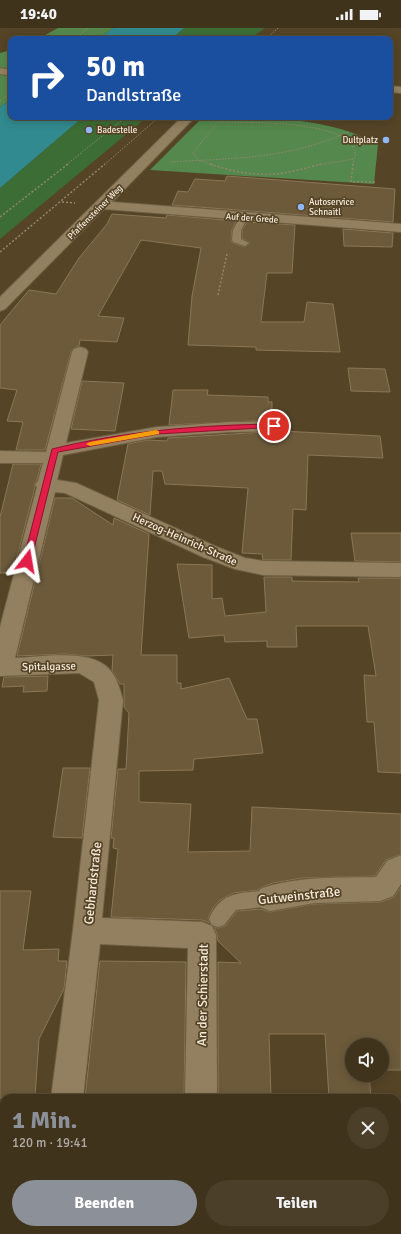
<!DOCTYPE html>
<html lang="de">
<head>
<meta charset="utf-8">
<style>
	:root { --surface:#40331c; --page:#4b3f29; --text:#f1f3f6; --muted:#aeaaa3; --line:#594e3b; --accent:#8c9099 }
	body { margin:0; font-family:Signika,sans-serif; background:var(--page); color:var(--text); height:100vh; display:flex; flex-direction:column; font-size:15px; white-space:nowrap }
	* { box-sizing:border-box; margin:0 }
	p { font-size:13px; color:var(--muted) }
	.icon { flex:none; width:22px; height:22px; fill:none; stroke:currentColor; stroke-width:2; stroke-linecap:round; stroke-linejoin:round }
	.map { position:relative; flex:1; overflow:hidden }
	.drawer { position:absolute; left:0px; top:1066px; width:401px; height:140px; display:flex; flex-direction:column; background:var(--surface); border-radius:12px 12px 0 0; box-shadow:0 2px 10px #0003,0 0 0 1px var(--line) }
	.drawer>* { flex:none }
	.top-card { position:absolute; left:8px; top:8px; width:385px; height:84px; border-radius:8px; box-shadow:0 2px 10px #0003,0 0 0 1px var(--line); background:#1a4fa0; color:#fff; overflow:hidden }
	.tools { position:absolute; left:345px; top:1010px; display:grid; gap:8px }
	.tools a { display:grid; place-items:center; width:44px; height:44px; border-radius:50%; background:var(--surface); box-shadow:0 2px 10px #0003,0 0 0 1px var(--line); font-size:20px }
	.pin { position:absolute; display:grid; place-items:center; width:34px; height:34px; color:#fff; margin:-17px; border:2px solid #fff; border-radius:50%; box-shadow:0 1px 4px #0007 }
	.me { position:absolute; width:44px; margin:-22px; rotate:14deg; stroke-linejoin:round; filter:drop-shadow(0 0 3px #0008) }
	.turn { display:flex; align-items:center; gap:14px; height:84px; padding:0 12px; font-size:18px }
	.turn .icon { width:52px; height:52px; stroke-width:2.5 }
	.turn b { display:block; font-size:28px; line-height:34px }
	.round { display:grid; place-items:center; flex:none; width:42px; height:42px; border-radius:21px; background:var(--page) }
	.summary { display:flex; align-items:center; justify-content:space-between; height:68px; padding:0 12px }
	h1 { font-size:24px; font-weight:800; line-height:30px; color:var(--accent) }
	.action { display:flex; gap:8px; margin-top:auto; padding:8px 12px }
	.action a { flex:1; height:46px; border-radius:24px; background:var(--accent); color:#fff; font-size:16px; font-weight:800; line-height:46px; text-align:center }
	.action a+a { background:var(--page); color:var(--text) }
	.status { display:flex; justify-content:space-between; align-items:center; height:28px; padding:0 20px; background:var(--surface); direction:ltr }
	.status svg { height:11px; fill:currentColor }
	.map>svg:first-child { display:block }
</style>
</head>
<body>
<div class="status"><b>19:40</b><svg viewBox="0 0 49 12"><path d="M0 12V9h3v3zM5 12V6h3v6zM10 12V3h3v9zM15 12V0h3v12zM26 1h20v11H26zM47 4h2v5h-2z"/></svg></div>
<div class="map">
<svg width="401" height="1206" viewBox="0 0 401 1206">
	<rect width="100%" height="100%" fill="#554426"/>
	<path fill="#3c6d35" d="M184 0H265L250 11H171Z
		M83 89H147L0 211V160Z"/>
	<path fill="#55884d" d="M58 0H114L97 11H38Z
		M11 22V71L0 79V25Z
		M203 89C260 89 326 88 378 116L374 156 150 142Z"/>
	<path fill="#318a8f" d="M114 0H184L171 11H97Z
		M11 71V89H83L0 160V79Z"/>
	<path fill="#6c5a3b" stroke="#8a7757" d="M227 148 395 161 393 194 172 177 178 163 188 164 195 151 225 153Z
		M112 186 166 190 167 187 236 193 232 202 231 213 233 215 245 219 250 215 242 210V202L247 194 295 197 292 245H267L261 294H304L307 274 333 276 340 324 256 322V319L188 317 192 268 201 220 141 212 98 288 124 290 117 314 80 312 79 318 74 320 71 324 45 422H16L23 394 7 393 17 362 0 360V297L29 262 56 266 79 230 107 196Z
		M343 201 393 205 392 219 344 218Z
		M348 340 385 341 390 364 351 363Z
		M82 353 124 355 115 403 71 401Z
		M173 362H208L207 367 268 369V374H272V392L169 397Z
		M281 403 380 408 383 430 308 427 306 482 293 481 291 532H263L262 526 242 525 248 460 165 456 162 443H153L150 487 117 472 128 416 147 412 167 413 168 410Z
		M13 436H41L37 452 34 457 35 459 13 545H0V489Z
		M55 470H72L113 497 114 490 149 506 141 627H177V655H181V661L229 650 247 691H257L263 725 194 731 193 742 139 743V774L191 776 188 824 250 823 252 779 401 786V826L386 832 375 848 302 850 273 855 260 860 258 862 233 865 219 873 213 880 208 890 210 895 202 892 111 889 118 821 113 820 114 810H111L118 741H126L129 685 124 679V656H120L112 643 113 627 86 628 65 626 17 628Z
		M351 505H401V534L355 533Z
		M177 536 212 537V571L222 570 225 588 266 584 264 549H292V553L359 554 358 550H401V745L378 744 374 694H367L364 647 376 648 368 598H296L297 619H267V613L225 614 224 607 189 610Z
		M48 648 47 663 23 664 24 658 2 659 4 649Z
		M63 740H90L82 810 53 809Z
		M401 859V1042H382V1017H352V1047H369L371 1070H329L325 1006H269L271 1070H218V934L241 935 218 913 217 906 214 899 218 900 225 898 237 883 260 881 270 884 314 876 381 874 394 869Z
		M0 863H31L23 922 59 921 58 933H67L64 961 39 1011 35 1069 0 1070Z
		M100 933 186 934 184 1070H85Z"/>
	<g fill="none" stroke-linecap="round" stroke-linejoin="round">
		<g stroke="#6f6045" stroke-width="2">
			<path id="service" d="M244 186 248 189 241 202V211L249 215 245 218 233 214 232 212 233 202 241 187Z
				M270 862 276 864 279 870 276 876 270 878 236 882 224 897 218 899 212 897 209 891C222 861 242 866 270 862Z"/>
		</g>
		<g stroke="#6f6045" stroke-width="2">
			<path id="minor" d="M0 40 11 42V48L0 46Z
				M390 58 401 59V65L390 64Z
				M182 89H195L112 174 401 196V204L104 181 5 281 0 283V269Z
				M80 319 86 321 88 324 66 415 157 399 230 394 274 393 280 394 283 398 280 402 274 403 230 404 157 409 63 427 57 452 76 455 217 519 245 530 263 533 401 535V549L263 547 235 541 203 529 65 465 55 464 15 630C41 629 90 620 109 641 117 650 120 661 123 672L102 890 202 894 212 898 216 907 217 1070H185L188 920 100 916 83 1070H51L73 902 99 672 94 654 79 645 0 648V599L37 459 35 457 38 453 43 435H0V423L46 424 72 324 74 321Z
				M401 827V856L393 868 380 873 314 875 270 883 260 879 256 870 260 861C296 848 338 850 376 849L387 833Z
				M0 1108H4V1140H0Z
				M91 1202H125V1206H91Z
				M181 1202H215V1206H181Z"/>
		</g>
		<path stroke="#95866d" stroke-width="1" stroke-dasharray="1.5 1.5" stroke-linecap="butt" d="M75 11 88 0
			M266 11 278 0
			M0 73 11 64
			M171 134C236 130 290 131 350 103
			M66 137 126 89
			M104 137 159 89
			M213 137 198 132 193 125 218 94C250 95 327 92 350 115 353 118 354 123 356 126L354 131 317 137
			M353 137 354 131"/>
		<path stroke="#95866d" stroke-width="1.5" stroke-dasharray="2 2" stroke-linecap="butt" d="M210 136C233 144 259 149 284 145 296 143 309 139 321 136
			M353 136 351 154H375
			M62 174 75 175
			M0 189 68 136
			M0 224 105 136
			M218 267 227 226"/>
		<use href="#service" fill="#938060" fill-rule="evenodd"/>
		<use href="#minor" fill="#938060" fill-rule="evenodd"/>
	</g>
	<path fill="#e11d48" stroke="#92132f" d="M274 396 278 398 277 399 158 406 58 424 31 533 27 536 23 533 52 421C125 403 200 397 274 396Z"/>
	<path fill="#f59e0b" d="M156 402 159 403V406L90 418 86 416 90 414Z"/>
	<g fill="#90b8fd" stroke="#554426" stroke-width="1.5">
		<circle cx="89" cy="102" r="4"/>
		<circle cx="386" cy="112" r="4"/>
		<circle cx="301" cy="179" r="4"/>
	</g>
	<g text-anchor="middle" stroke-width="3.5" stroke-linejoin="round" paint-order="stroke">
		<g font-size="9" fill="#f7ecdb" stroke="#554426" text-anchor="start">
			<text x="97" y="105">Badestelle</text>
			<text x="378" y="115" text-anchor="end">Dultplatz</text>
			<text x="309" y="177">Autoservice<tspan x="309" dy="10">Schnaitl</tspan></text>
		</g>
		<g font-size="9" fill="#f7ecdb" stroke="#554426">
			<text transform="translate(95 184) rotate(-45)" y="3">Pfaffensteiner Weg</text>
			<text transform="translate(252 190) rotate(4)" y="3">Auf der Grede</text>
		</g>
		<g font-size="11" fill="#f7ecdb" stroke="#554426">
			<text transform="translate(185 511) rotate(24)" y="4">Herzog-Heinrich-Straße</text>
			<text transform="translate(49 638) rotate(-1)" y="4">Spitalgasse</text>
		</g>
		<g font-size="13" fill="#f7ecdb" stroke="#554426">
			<text transform="translate(92 855) rotate(-84)" y="5">Gebhardstraße</text>
			<text transform="translate(299 867) rotate(-6)" y="5">Gutweinstraße</text>
			<text transform="translate(202 967) rotate(-89)" y="5">An der Schierstadt</text>
		</g>
	</g>
</svg>
<div class="tools">
<a><svg class="icon" aria-label="sound" viewBox="0 0 24 24"><path d="M4 9h4l5-4v14l-5-4H4zM17 9q2 3 0 6"/></svg></a>
</div>
<div class="pin" style="left:274px;top:398px;background:#d93025"><svg class="icon" aria-label="arrive" viewBox="0 0 24 24"><path d="M6 21V4h12l-3 4 3 4H6"/></svg></div>
<svg class="me" style="left:27px;top:533px" viewBox="-20 -20 40 40"><path d="M0-17L14 15 0 8-14 15z" fill="#e11d48" stroke="#fff" stroke-width="4"/></svg>
<div class="top-card">
<div class="turn"><svg class="icon" aria-label="right" viewBox="0 0 24 24"><path d="M7 20v-9h11M14 6l5 5-5 5"/></svg><div><b>50 m</b>Dandlstraße</div></div>
</div>
<section class="drawer">
<div class="summary"><div><h1>1 Min.</h1><p>120 m · 19:41</p></div><a class="round"><svg class="icon" aria-label="close" viewBox="0 0 24 24"><path d="M6 6l12 12M18 6L6 18"/></svg></a></div>
<div class="action"><a>Beenden</a><a>Teilen</a></div>
</section>
</div>
</body>
</html>
